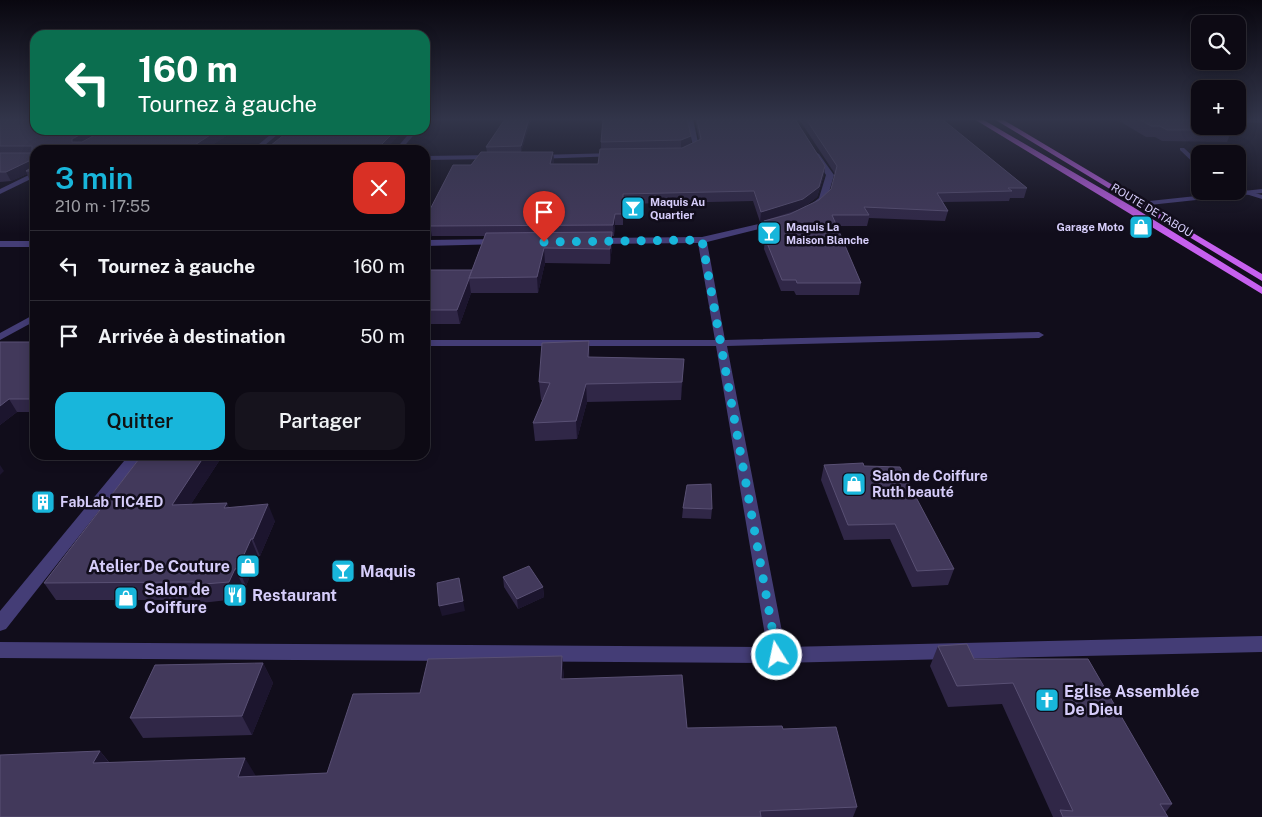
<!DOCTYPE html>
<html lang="fr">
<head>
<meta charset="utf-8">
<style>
	:root { --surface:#0d0a14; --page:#16131d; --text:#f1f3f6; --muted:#9a9aa0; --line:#2d2b34; --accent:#18b6db }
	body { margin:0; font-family:"Public Sans",sans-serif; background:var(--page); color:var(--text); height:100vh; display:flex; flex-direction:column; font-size:19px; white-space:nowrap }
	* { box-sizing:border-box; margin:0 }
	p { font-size:16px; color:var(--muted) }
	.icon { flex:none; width:28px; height:28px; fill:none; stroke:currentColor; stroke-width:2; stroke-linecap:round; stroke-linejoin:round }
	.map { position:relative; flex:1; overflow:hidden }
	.side { position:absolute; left:30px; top:145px; width:400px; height:315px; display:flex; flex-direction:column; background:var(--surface); border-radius:15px; box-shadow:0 2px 12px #0003,0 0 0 1px var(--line) }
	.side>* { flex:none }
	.banner { position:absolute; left:30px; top:30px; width:400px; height:105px; border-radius:15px; box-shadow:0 2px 12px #0003,0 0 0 1px var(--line); background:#0b6e4f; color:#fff; overflow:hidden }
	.controls { position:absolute; left:1191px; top:15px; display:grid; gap:10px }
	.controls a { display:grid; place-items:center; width:55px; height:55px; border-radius:10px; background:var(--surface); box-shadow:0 2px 12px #0003,0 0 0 1px var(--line); font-size:25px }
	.pin { position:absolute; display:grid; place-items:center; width:42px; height:42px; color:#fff; margin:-51px -21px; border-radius:50% 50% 50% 0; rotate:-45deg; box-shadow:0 0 5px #0007 }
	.pin .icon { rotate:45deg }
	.me { position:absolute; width:55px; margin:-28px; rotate:350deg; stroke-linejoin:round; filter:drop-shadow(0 0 4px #0008) }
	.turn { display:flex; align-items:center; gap:18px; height:105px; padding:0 25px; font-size:22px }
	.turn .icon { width:65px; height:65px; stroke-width:2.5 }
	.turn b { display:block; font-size:35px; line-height:42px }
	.round { display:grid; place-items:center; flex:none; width:52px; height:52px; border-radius:15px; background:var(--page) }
	.overview { display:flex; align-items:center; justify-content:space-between; height:85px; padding:0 25px }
	h1 { font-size:30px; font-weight:600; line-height:38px; color:var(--accent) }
	.button { display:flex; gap:10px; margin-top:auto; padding:10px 25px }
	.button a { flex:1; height:58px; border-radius:15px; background:var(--accent); color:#111; font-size:20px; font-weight:600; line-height:58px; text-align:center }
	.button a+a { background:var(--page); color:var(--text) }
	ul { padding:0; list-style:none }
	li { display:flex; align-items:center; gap:15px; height:70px; padding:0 25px; border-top:1px solid var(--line) }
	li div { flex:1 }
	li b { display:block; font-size:19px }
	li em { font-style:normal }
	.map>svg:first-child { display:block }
</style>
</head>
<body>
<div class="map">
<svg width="1262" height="817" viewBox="0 0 1262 817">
	<rect width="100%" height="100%" fill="#110d1b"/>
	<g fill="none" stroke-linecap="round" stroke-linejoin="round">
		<path fill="#443d76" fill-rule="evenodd" d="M1180 148H1184L1200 163V169L1180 150Z
			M1238 188 1262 195V199L1236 191H1238Z"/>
		<path fill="#443d76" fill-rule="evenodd" d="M687 119H693L699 147 686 154 684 153V151L693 146Z
			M276 130H283L259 150H252Z
			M412 130H418L401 150H395Z
			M616 153 618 154V156L536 159 533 157 536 155Z
			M817 153 819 154 834 175 827 199 812 209 808 207 819 198 826 175 814 155Z
			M425 156 493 155 496 157 493 159 425 160Z
			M35 172V177L0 194V189Z
			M1262 189V193L1140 206 1136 204 1140 202Z
			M780 219H783V223L707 242 725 340 1039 332 1044 335 1039 338 727 346 785 647 1262 636V652L777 663 0 658V642L767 647 716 346H425V340H715L698 243 595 244 591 241 595 238 702 237Z
			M500 239 503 240V244L425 246V240Z
			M0 241H35V247H0Z
			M35 314V321L0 340V333Z
			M129 455H143L6 629 0 631V611Z"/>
		<path fill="#c660ee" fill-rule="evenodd" d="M974 119H982L1133 207 1262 287V294Z
			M994 119H1002L1262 274V281Z"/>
	</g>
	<path fill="#302747" d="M0 119 35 130 231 133 204 150H35V181H30L27 174 11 181 0 182Z
		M505 119H531L521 152H553L554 161 553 164H598L601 149V142L691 136V144L699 140 695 119H795L825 166 824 175 817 197 804 207 819 200 831 189 835 174 799 119H942L1027 188 1024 198H1010L1009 201 943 202 948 211 945 221 869 218 867 226H836L861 283 859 295H796L794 291H781L764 249 765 238 763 231 764 221 760 222 753 201 623 204V225H615L614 236H612V246L610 264 545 263 538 293H471L460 324H430L425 338V270H472L485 236H432L425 238V219L471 165 487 152 486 147Z
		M1116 119H1200L1232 130 1227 142 1162 141 1155 137H1146Z
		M1238 119H1262V123L1238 122Z
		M0 342H35V412H17L0 425Z
		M590 357 684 359 681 400 587 402 577 439 535 441 533 423 543 400H541L539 382Z
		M142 455H223L191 504 227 503 229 508 275 521 260 556H258L246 586H243L237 599 201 603 200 600H56L44 583Z
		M824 465 864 466 954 569 948 585 912 587 890 539 844 540 821 480Z
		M683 508 712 509 711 519 682 518Z
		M503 577 543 587 544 597 518 609 504 587Z
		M938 646 974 659H1088L1172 804 1165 813 1168 817H1053L1002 704 948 707 930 666Z
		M562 656 564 679 687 728 783 729 857 807 853 817H0L100 751 109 762 256 776 327 773 420 693Z
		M263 663 273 683 252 735 143 738 130 718Z"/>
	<path fill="#1c152e" d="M529 119H531L521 152V146Z
		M89 130H109L76 148 72 142V139Z
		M215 130H230L231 133 204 150H187Z
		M396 130H404L385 150H376Z
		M691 136V145L681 149V140Z
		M553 152 554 161 550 173V164Z
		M31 160 33 171H26L27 174 11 181 6 172Z
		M825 166 824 175 817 197 801 209 760 222 761 212Z
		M615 214V225L614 236 613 225Z
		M430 226 432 236 425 238V227Z
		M612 232V246L610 264V249Z
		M544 248 545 263 538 293 537 277Z
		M469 279 471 293 460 324 457 310Z
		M428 310 430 324 425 338V317Z
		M589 341 590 358 588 357Z
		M684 359 683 376 681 400 682 382Z
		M586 384 587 402 577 439 576 421Z
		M9 399 17 412 0 425V406Z
		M205 455H223L180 521 172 505Z
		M0 465 4 471 0 475Z
		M227 503 234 520 224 508Z
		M268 504 275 521 260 556 253 539Z
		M251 539 258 556 246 586 238 568Z
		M235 569 243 586 237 599 229 582Z
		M459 578 465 611 442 616 439 606Z
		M543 587 544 597 518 609 517 599Z
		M562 656 564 680 561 679Z
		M263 663 273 683 252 735 242 716Z
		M100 751 118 775 93 763Z
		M245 758 259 781 238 777Z"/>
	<path fill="#42395b" stroke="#595074" d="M0 119H35V130H89L72 139V142H82L104 130H218L187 150H35V171H26L32 167 31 160 6 172H0V153H31L32 152V146H0Z
		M505 119H529L521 146 486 147Z
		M603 119H687L691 136 681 140 601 142Z
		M697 119H795L825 166 819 187 803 199 761 212 754 191 623 194V214H615L613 225 430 226 425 227V219L453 165H471L481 152H553L550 164H598L600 149 682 148 701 139Z
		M806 119H942L1027 188H1008L1012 191 937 193 948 211 864 207 869 215H832L861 283H797L796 280H782L765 238H770L764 221 790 214 819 200 831 189 837 166Z
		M1139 119H1200V126H1223L1232 130H1167L1160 126H1151Z
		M290 130H396L376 150H265Z
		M612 232 610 249 544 248 537 277 469 278 486 233Z
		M425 270H472L469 278V279L457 310H428L425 317Z
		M589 341 588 357 684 359 682 382 586 384 576 421 533 423 550 383 539 382 542 343Z
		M0 342H35V399H9L0 406Z
		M142 455H205L172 505 227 503 224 508 268 504 253 539H251L238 568 235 569 229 582 192 585 194 582 44 583Z
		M863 463 864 466 900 467 954 569 917 571 895 524 848 525 824 465Z
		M711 484 712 509 683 508 687 485Z
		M529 566 543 587 517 599 503 577Z
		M459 578 463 601 439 606 437 583Z
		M967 644 974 659H1088L1172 804H1160L1168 817H1063L1060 810 1073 811 1013 683 957 686 938 646Z
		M562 656 561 679 682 675 687 728 782 726 783 729 836 727 857 807 760 811 761 817H0V755L100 751 93 763 245 758 238 777 327 773 353 694 420 693 428 659Z
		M263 663 242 716 130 718 155 665Z"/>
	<linearGradient id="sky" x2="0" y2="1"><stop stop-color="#09070f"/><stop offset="0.51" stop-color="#32354a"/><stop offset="1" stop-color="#32354a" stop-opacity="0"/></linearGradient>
	<rect width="1262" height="234" fill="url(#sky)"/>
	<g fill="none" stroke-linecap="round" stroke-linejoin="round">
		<path stroke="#18b6db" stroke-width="9" stroke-dasharray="0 16.2" d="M544 242 702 240 777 655"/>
	</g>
	<defs>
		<g id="bar-square" transform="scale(1.25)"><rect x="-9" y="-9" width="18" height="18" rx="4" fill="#18b6db" stroke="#110d1b"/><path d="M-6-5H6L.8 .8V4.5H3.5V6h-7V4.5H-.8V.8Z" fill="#fff"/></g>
		<g id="shop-square" transform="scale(1.25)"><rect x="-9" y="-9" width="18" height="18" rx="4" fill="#18b6db" stroke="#110d1b"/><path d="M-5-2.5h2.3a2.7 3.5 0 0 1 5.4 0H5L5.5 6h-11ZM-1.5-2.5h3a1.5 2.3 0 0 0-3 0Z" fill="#fff"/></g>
		<g id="building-square" transform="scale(1.25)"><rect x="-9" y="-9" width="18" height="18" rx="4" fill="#18b6db" stroke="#110d1b"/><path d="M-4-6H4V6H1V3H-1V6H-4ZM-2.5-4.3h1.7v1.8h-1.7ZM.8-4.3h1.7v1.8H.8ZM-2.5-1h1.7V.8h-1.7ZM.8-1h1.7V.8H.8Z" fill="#fff"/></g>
		<g id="restaurant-square" transform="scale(1.25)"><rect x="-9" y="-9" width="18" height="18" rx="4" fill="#18b6db" stroke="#110d1b"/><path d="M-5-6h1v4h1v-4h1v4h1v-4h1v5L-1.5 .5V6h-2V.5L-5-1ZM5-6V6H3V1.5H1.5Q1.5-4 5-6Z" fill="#fff"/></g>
		<g id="church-square" transform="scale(1.25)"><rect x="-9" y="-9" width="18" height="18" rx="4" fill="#18b6db" stroke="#110d1b"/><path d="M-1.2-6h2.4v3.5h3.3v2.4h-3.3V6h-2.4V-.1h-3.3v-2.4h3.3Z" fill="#fff"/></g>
	</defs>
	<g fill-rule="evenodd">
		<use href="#bar-square" x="633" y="208"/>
		<use href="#shop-square" x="1141" y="227"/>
		<use href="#bar-square" x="769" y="233"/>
		<use href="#shop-square" x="854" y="484"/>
		<use href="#building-square" x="43" y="502"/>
		<use href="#shop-square" x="248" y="566"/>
		<use href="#bar-square" x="343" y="571"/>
		<use href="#restaurant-square" x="235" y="595"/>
		<use href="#shop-square" x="126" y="598"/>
		<use href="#church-square" x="1047" y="700"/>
	</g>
	<g text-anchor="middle" stroke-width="5" stroke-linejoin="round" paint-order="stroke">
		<g font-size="11" font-weight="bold" fill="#d6cdfa" stroke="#110d1b" text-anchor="start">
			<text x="650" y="206">Maquis Au<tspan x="650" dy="13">Quartier</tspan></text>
			<text x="786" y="231">Maquis La<tspan x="786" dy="13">Maison Blanche</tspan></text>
			<text x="1124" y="231" text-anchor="end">Garage Moto</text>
		</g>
		<g font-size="11" fill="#d6cdfa" stroke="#110d1b">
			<text transform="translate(1152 210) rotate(31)" y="4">ROUTE DE TABOU</text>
		</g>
		<g font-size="14" font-weight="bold" fill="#d6cdfa" stroke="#110d1b" text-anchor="start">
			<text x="872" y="481">Salon de Coiffure<tspan x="872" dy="16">Ruth beauté</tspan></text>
			<text x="60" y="507">FabLab TIC4ED</text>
		</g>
		<g font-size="16" font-weight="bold" fill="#d6cdfa" stroke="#110d1b" text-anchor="start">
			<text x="230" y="572" text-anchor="end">Atelier De Couture</text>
			<text x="360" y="577">Maquis</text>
			<text x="144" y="595">Salon de<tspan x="144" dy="18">Coiffure</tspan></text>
			<text x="252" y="601">Restaurant</text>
			<text x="1064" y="697">Eglise Assemblée<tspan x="1064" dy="18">De Dieu</tspan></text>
		</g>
	</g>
</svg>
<div class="controls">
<a><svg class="icon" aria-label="search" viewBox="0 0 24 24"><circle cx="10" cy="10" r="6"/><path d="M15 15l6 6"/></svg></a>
<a>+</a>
<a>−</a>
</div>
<div class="pin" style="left:544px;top:242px;background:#d93025"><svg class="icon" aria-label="arrive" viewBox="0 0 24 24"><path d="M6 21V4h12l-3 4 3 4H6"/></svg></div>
<svg class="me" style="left:777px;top:655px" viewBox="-20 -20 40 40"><circle r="17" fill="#18b6db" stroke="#fff" stroke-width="3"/><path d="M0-11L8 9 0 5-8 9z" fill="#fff"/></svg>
<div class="banner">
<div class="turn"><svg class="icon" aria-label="left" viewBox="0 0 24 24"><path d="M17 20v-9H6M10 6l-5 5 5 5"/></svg><div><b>160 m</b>Tournez à gauche</div></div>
</div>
<section class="side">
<div class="overview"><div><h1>3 min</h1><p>210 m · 17:55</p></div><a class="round" style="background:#d93025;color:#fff"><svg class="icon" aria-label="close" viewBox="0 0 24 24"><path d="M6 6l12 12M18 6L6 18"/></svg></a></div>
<ul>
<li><svg class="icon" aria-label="left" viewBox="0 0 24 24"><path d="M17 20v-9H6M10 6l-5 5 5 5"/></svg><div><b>Tournez à gauche</b></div><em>160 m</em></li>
<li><svg class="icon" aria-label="arrive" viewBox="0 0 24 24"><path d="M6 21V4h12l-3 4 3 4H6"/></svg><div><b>Arrivée à destination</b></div><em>50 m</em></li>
</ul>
<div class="button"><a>Quitter</a><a>Partager</a></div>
</section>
</div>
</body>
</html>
